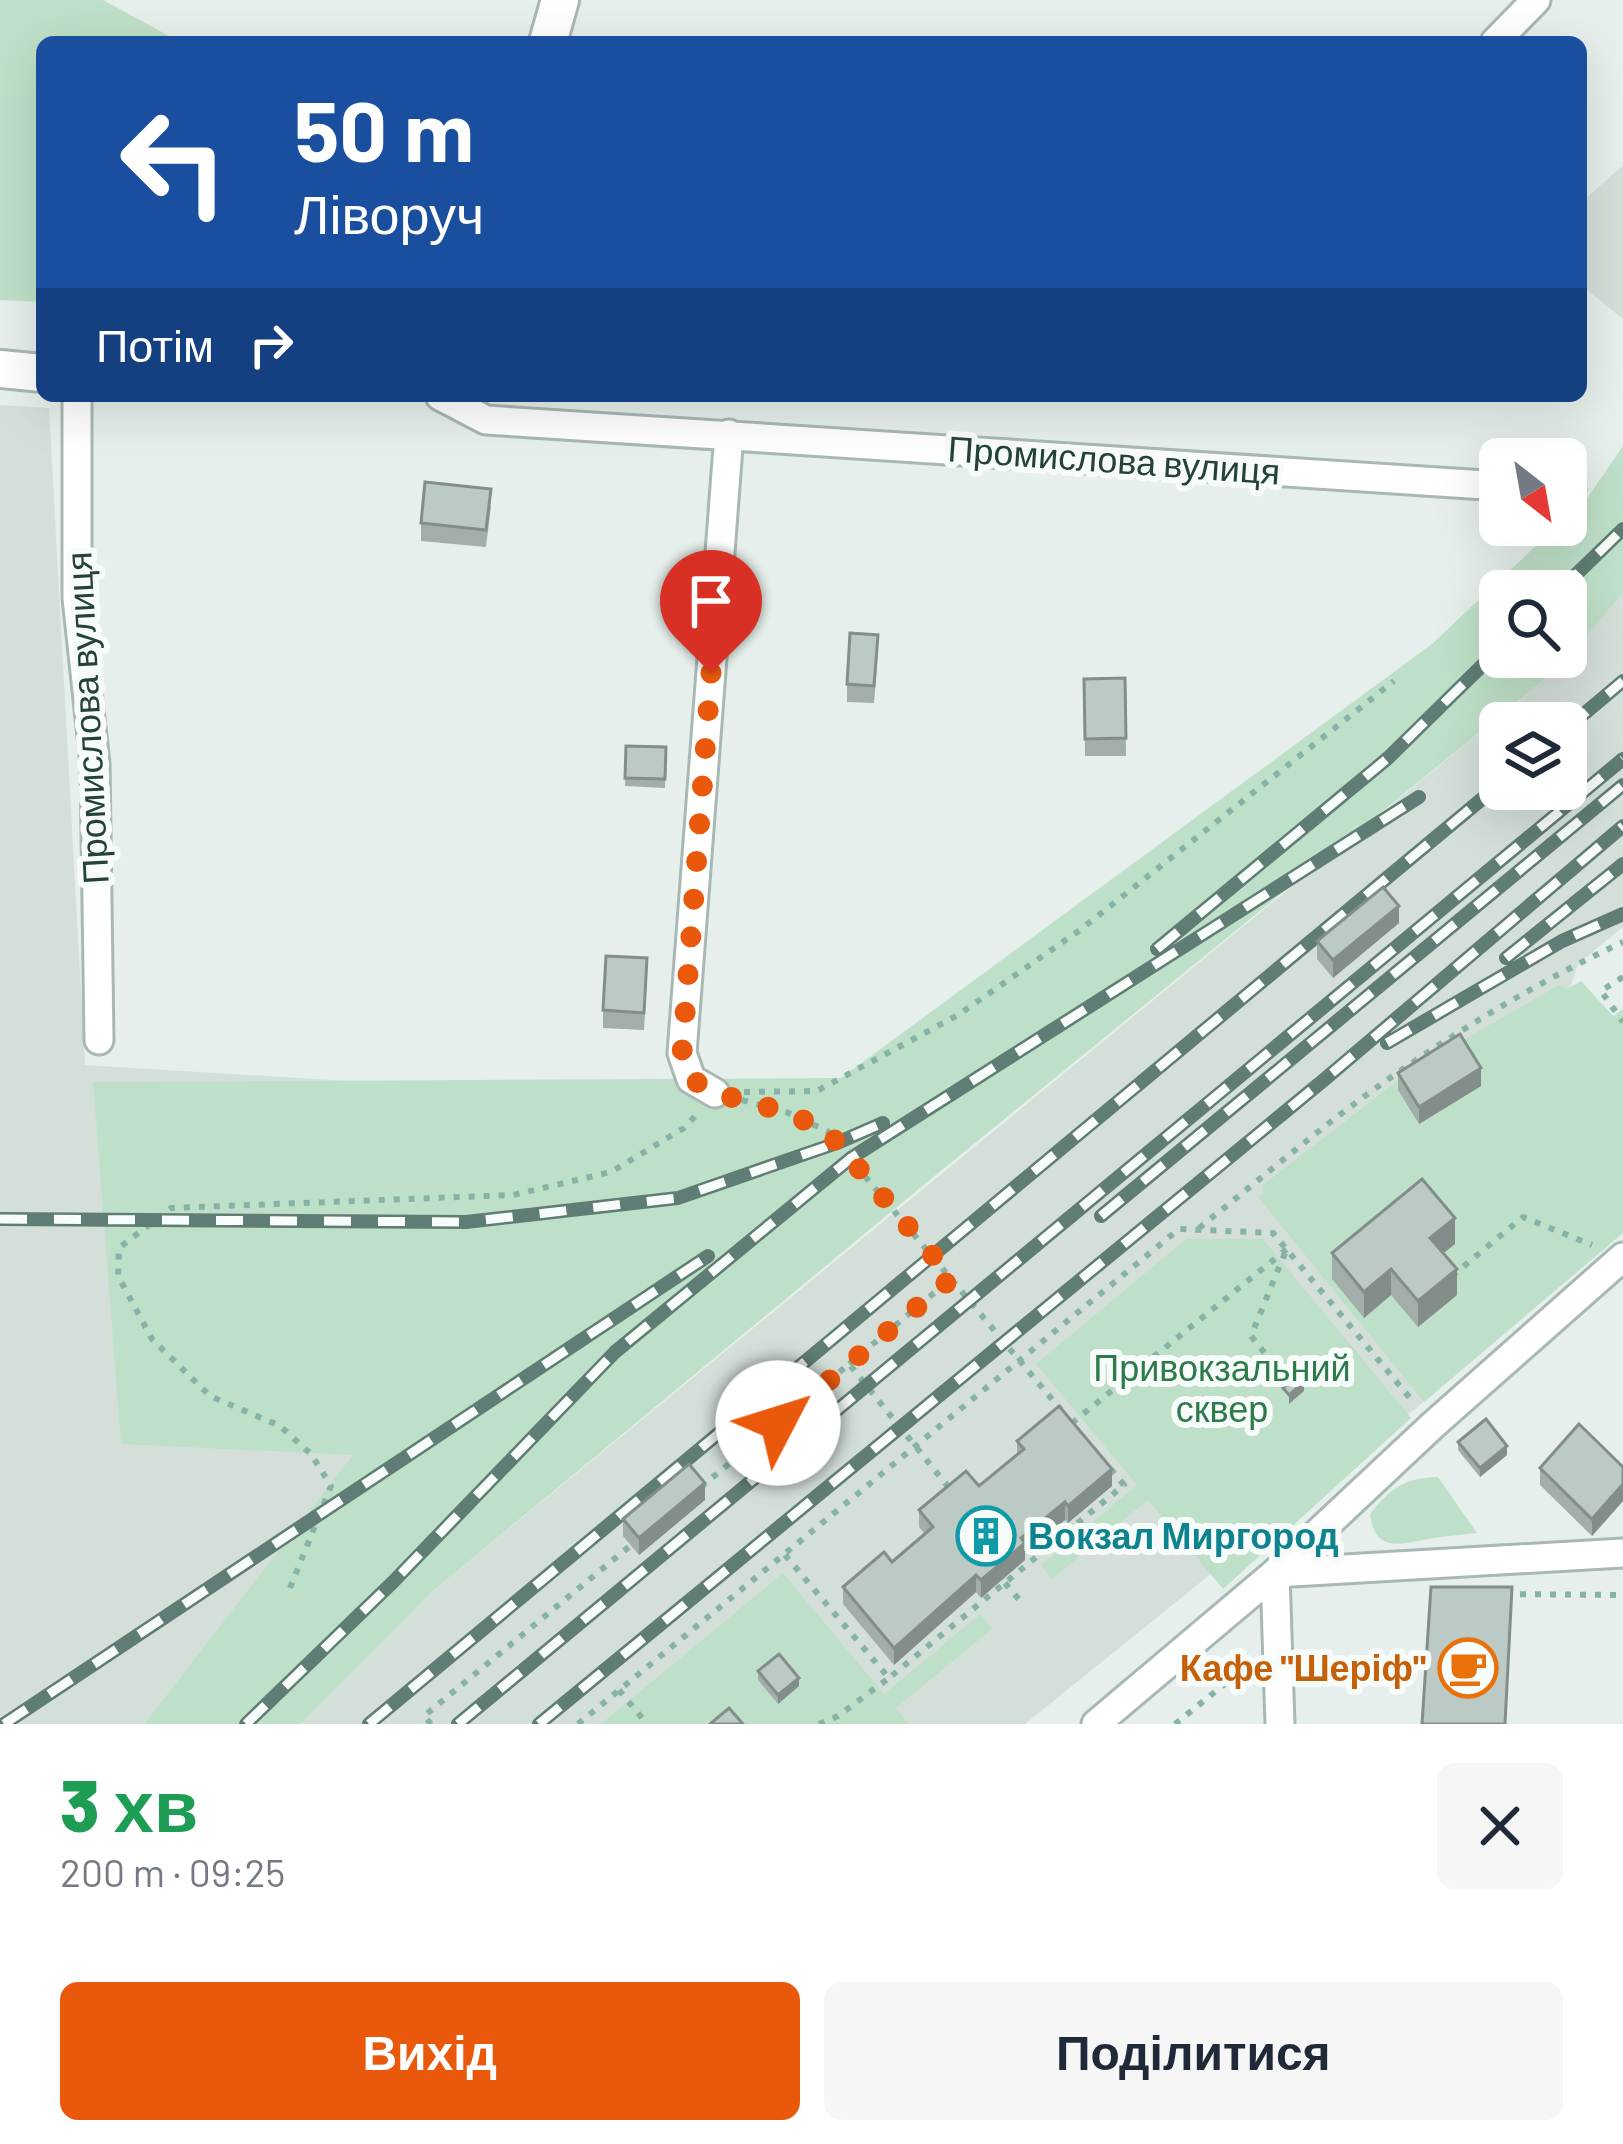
<!DOCTYPE html>
<html lang="uk">
<head>
<meta charset="utf-8">
<style>
	:root { --surface:#fff; --page:#f6f6f7; --text:#1f2937; --muted:#747a83; --accent:#ea580c }
	body { margin:0; font-family:Barlow,sans-serif; background:var(--page); color:var(--text); height:100vh; display:flex; flex-direction:column; font-size:45px; white-space:nowrap }
	* { box-sizing:border-box; margin:0 }
	p { font-size:39px; color:var(--muted) }
	.icon { flex:none; width:66px; height:66px; fill:none; stroke:currentColor; stroke-width:2; stroke-linecap:round; stroke-linejoin:round }
	.map { position:relative; height:1724px; overflow:hidden }
	.side { display:flex; flex-direction:column; background:var(--surface); flex:1 }
	.side>* { flex:none }
	.hud { position:absolute; left:36px; top:36px; width:1551px; height:366px; border-radius:18px; box-shadow:0 12px 48px #0002; background:#1a4fa0; color:#fff; overflow:hidden }
	.needle { width:78px; rotate:149deg }
	.controls { position:absolute; left:1479px; top:438px; display:grid; gap:24px }
	.controls a { display:grid; place-items:center; width:108px; height:108px; border-radius:18px; background:var(--surface); box-shadow:0 12px 48px #0002; font-size:60px }
	.pin { position:absolute; display:grid; place-items:center; width:102px; height:102px; color:#fff; margin:-123px -51px; border-radius:50% 50% 50% 0; rotate:-45deg; box-shadow:0 0 12px #0007 }
	.pin .icon { rotate:45deg }
	.me { position:absolute; width:132px; margin:-66px; rotate:50deg; stroke-linejoin:round; filter:drop-shadow(0 0 9px #0008) }
	.turn { display:flex; align-items:center; gap:42px; height:252px; padding:0 60px; font-size:54px }
	.turn .icon { width:156px; height:156px; stroke-width:2.5 }
	.turn b { display:block; font-size:84px; line-height:102px }
	.then { display:flex; align-items:center; height:114px; padding:0 60px; background:#0003; gap:24px; font-size:45px }
	.round { display:grid; place-items:center; flex:none; width:126px; height:126px; border-radius:18px; background:var(--page) }
	.headline { display:flex; align-items:center; justify-content:space-between; height:204px; padding:0 60px }
	h1 { font-size:72px; font-weight:800; line-height:90px; color:#1e9e55 }
	.primary-button { display:flex; gap:24px; margin-top:auto; padding:24px 60px }
	.primary-button a { flex:1; height:138px; border-radius:18px; background:var(--accent); color:#fff; font-size:48px; font-weight:800; line-height:138px; text-align:center }
	.primary-button a+a { background:var(--page); color:var(--text) }
	.map>svg:first-child { display:block }
</style>
</head>
<body>
<div class="map">
<svg width="1623" height="1724" viewBox="0 0 1623 1724">
	<rect width="100%" height="100%" fill="#e6efeb"/>
	<path fill="#d4dfda" fill-rule="evenodd" d="M1623 165V319L1581 285V203Z
		M0 405 49 408 85 1065 660 1100 354 1455 144 1724H0Z
		M1623 593V927L1578 964 1436 1392 1025 1724H299L433 1591 1562 665ZM1500 723H1566V789H1500Z"/>
	<path fill="#bfe0c8" fill-rule="evenodd" d="M0 0H103L180 42H42V302L0 300Z
		M1623 446V593L1562 665 926 1183 433 1591 300 1724H144L353 1455 121 1444 93 1082 841 1078 1432 644 1558 525H1566V518L1588 497ZM1500 591H1566V657H1500Z
		M1581 981 1613 1016 1623 1009V1233L1424 1402 1258 1197 1263 1193V1185L1414 1068 1559 985 1567 989Z
		M1186 1239H1263L1411 1418 1223 1589 1148 1500 1052 1579 1041 1565 1137 1485 1036 1364Z
		M1438 1477 1477 1533C1461 1535 1444 1536 1428 1539 1398 1545 1375 1552 1370 1514 1391 1488 1404 1478 1438 1477Z
		M783 1573 884 1694 980 1614 992 1629 896 1708 909 1724H601Z"/>
	<g fill="none" stroke-linecap="round" stroke-linejoin="round">
		<g stroke="#a8b8b2" stroke-width="33">
			<path id="minor" d="M1495 42 1536 0
				M77 396V598L95 764 99 1040
				M440 396 486 420 1500 486
				M1566 490H1571
				M715 1093 691 1079 682 1053 729 434
				M1096 1724 1275 1573 1433 1425 1623 1257
				M1280 1724 1275 1573 1623 1553"/>
		</g>
		<g stroke="#a8b8b2" stroke-width="42">
			<path id="tertiary" d="M548 42 560 0
				M0 369 42 373"/>
		</g>
		<path stroke="#86b3a5" stroke-width="6" stroke-dasharray="6 9" stroke-linecap="butt" d="M1623 977 1601 991 1623 1022
			M744 1092 817 1091 958 1015 1080 930 1394 681
			M742 1100 786 1112 827 1131 1061 1410
			M1199 1228C1262 1178 1324 1124 1390 1078 1463 1027 1542 980 1623 942
			M1285 1253 1251 1336 1291 1386
			M1452 1276 1523 1217 1592 1245
			M849 1364 952 1278
			M1072 1423 1287 1249
			M701 1487 849 1364 950 1489
			M785 1555 889 1678 1124 1485 1108 1466
			M1005 1583 1022 1603
			M290 1588 331 1486 311 1454 280 1426 210 1396 152 1339 118 1276 119 1248 171 1208 513 1195 611 1172 684 1128 698 1113
			M1505 1594 1623 1595
			M619 1690 647 1724
			M431 1724 424 1716 636 1541
			M578 1724 1179 1229 1273 1233 1415 1404
			M819 1724 838 1716 889 1678
			M1175 1724 1247 1666"/>
		<use href="#minor" stroke="#fff" stroke-width="27"/>
		<use href="#tertiary" stroke="#fff" stroke-width="36"/>
		<g stroke="#5f7d75" stroke-width="14">
			<path id="rail" d="M1559 591 1623 529
				M1566 729 1623 681
				M1157 949 1388 758 1500 648
				M1506 958 1623 864
				M1387 1043 1562 941 1623 914
				M1101 1216 1623 785
				M0 1219 466 1222 678 1198 837 1143 883 1123
				M4 1724 708 1256
				M246 1724 393 1582 615 1352 851 1158 1419 797
				M369 1724 1500 784
				M458 1724 1623 759
				M539 1724 1325 1079 1623 826"/>
		</g>
		<use href="#rail" stroke="#f7fbf9" stroke-width="9" stroke-dasharray="27" stroke-linecap="butt"/>
	</g>
	<path fill="#a1aea9" d="M491 506 486 547 421 541V523Z
		M878 652 874 703 847 702V684Z
		M1125 678 1126 756H1085L1084 679Z
		M626 746 666 747 665 788 625 786Z
		M1399 923 1333 978 1317 959V941Z
		M647 976 644 1030 603 1028V1010Z
		M1398 1073 1481 1086 1419 1124 1398 1090Z
		M1455 1244 1443 1253 1457 1295 1418 1327 1391 1295 1364 1318 1332 1279V1253Z
		M1017 1441 1112 1486 1068 1523 1065 1520 1025 1552V1560L981 1598 976 1592 894 1665 843 1604V1587L892 1562 925 1534 919 1527V1510L979 1486 1017 1454Z
		M1458 1442 1507 1455 1480 1477 1458 1450Z
		M1623 1467V1501L1592 1536 1540 1485V1468Z
		M705 1500 639 1555 623 1536V1519Z
		M758 1671 799 1686 778 1704 758 1680Z"/>
	<path fill="#838d89" d="M1399 906V923L1333 978V960Z
		M1481 1068V1086L1419 1124V1107Z
		M1455 1218V1244L1430 1264V1238Z
		M1391 1269V1295L1364 1318V1292Z
		M1457 1269V1295L1418 1327V1301Z
		M1304 1382V1391L1289 1404V1395Z
		M1507 1446V1455L1480 1477V1468Z
		M1112 1469V1486L1068 1523V1506Z
		M705 1483V1500L639 1555V1538Z
		M1623 1484V1501L1592 1536V1519Z
		M1065 1502V1520L1025 1552V1560L981 1598V1580L1021 1538Z
		M976 1575V1592L894 1665V1648Z
		M799 1678V1686L778 1704V1695Z"/>
	<path fill="#bbcac4" stroke="#838d89" stroke-width="3" d="M425 482 491 489 486 530 421 523Z
		M850 633 878 635 874 686 847 684Z
		M1125 678 1126 738 1085 739 1084 679Z
		M626 746 666 747 665 779 625 778Z
		M1383 887 1399 906 1333 960 1317 941Z
		M606 956 647 958 644 1013 603 1010Z
		M1460 1034 1481 1068 1419 1107 1398 1073Z
		M1422 1179 1455 1218 1430 1238 1457 1269 1418 1301 1391 1269 1364 1292 1332 1253Z
		M1298 1375 1304 1382 1289 1395 1283 1388Z
		M1059 1406 1112 1469 1068 1506 1065 1502 1021 1538 1025 1543 981 1580 976 1575 894 1648 843 1587 884 1552 892 1562 933 1527 919 1510 966 1471 979 1486 1024 1449 1017 1441Z
		M1486 1419 1507 1446 1480 1468 1458 1442Z
		M1579 1424 1623 1467V1484L1592 1519 1540 1468Z
		M689 1464 705 1483 639 1538 623 1519Z
		M1431 1587H1512L1505 1724H1422Z
		M779 1654 799 1678 778 1695 758 1671Z
		M729 1708 743 1724H710Z"/>
	<g fill="none" stroke-linecap="round" stroke-linejoin="round">
		<path stroke="#ea580c" stroke-width="21" stroke-dasharray="0 37.8" d="M711 673 682 1053 691 1079 715 1093 786 1112 827 1131 952 1278 778 1423"/>
	</g>
	<defs>
		<g id="building-ring" transform="scale(3)"><circle r="9.5" fill="#f7fbf9" stroke="#0f9aa8" stroke-width="1.5"/><path d="M-4-6H4V6H1V3H-1V6H-4ZM-2.5-4.3h1.7v1.8h-1.7ZM.8-4.3h1.7v1.8H.8ZM-2.5-1h1.7V.8h-1.7ZM.8-1h1.7V.8H.8Z" fill="#0f9aa8"/></g>
		<g id="cafe-ring" transform="scale(3)"><circle r="9.5" fill="#f7fbf9" stroke="#e8710a" stroke-width="1.5"/><path d="M-5.5-4.5H6V0H3Q3 3.5 0 3.5H-2.5Q-5.5 3.5-5.5 0ZM3-3.2v2h1.7v-2ZM-6 4.5H4V6H-6Z" fill="#e8710a"/></g>
	</defs>
	<g fill-rule="evenodd">
		<use href="#building-ring" x="986" y="1536"/>
		<use href="#cafe-ring" x="1468" y="1668"/>
	</g>
	<g text-anchor="middle" stroke-width="12" stroke-linejoin="round" paint-order="stroke">
		<g font-size="36" fill="#24423a" stroke="#f7fbf9">
			<text transform="translate(1114 460) rotate(4)" y="13">Промислова вулиця</text>
			<text transform="translate(87 718) rotate(-93)" y="13">Промислова вулиця</text>
		</g>
		<g font-size="36" fill="#2d7a4b" stroke="#f7fbf9">
			<text x="1222" y="1381">Привокзальний<tspan x="1222" dy="41">сквер</tspan></text>
		</g>
		<g font-size="36" font-weight="bold" fill="#0d838f" stroke="#f7fbf9" text-anchor="start">
			<text x="1028" y="1549">Вокзал Миргород</text>
		</g>
		<g font-size="36" font-weight="bold" fill="#c56008" stroke="#f7fbf9" text-anchor="end">
			<text x="1426" y="1681">Кафе "Шеріф"</text>
		</g>
	</g>
</svg>
<div class="controls">
<a><svg class="needle" viewBox="-14 -14 28 28"><path d="M0-13l5 13h-10z" fill="#e53935"/><path d="M0 13l5-13h-10z" fill="#747a83"/></svg></a>
<a><svg class="icon" aria-label="search" viewBox="0 0 24 24"><circle cx="10" cy="10" r="6"/><path d="M15 15l6 6"/></svg></a>
<a><svg class="icon" aria-label="layers" viewBox="0 0 24 24"><path d="M12 4l9 5-9 5-9-5zM3 14l9 5 9-5"/></svg></a>
</div>
<div class="pin" style="left:711px;top:673px;background:#d93025"><svg class="icon" aria-label="arrive" viewBox="0 0 24 24"><path d="M6 21V4h12l-3 4 3 4H6"/></svg></div>
<svg class="me" style="left:778px;top:1423px" viewBox="-20 -20 40 40"><circle r="19" fill="#fff"/><path d="M0-13L10 11 0 6-10 11z" fill="#ea580c"/></svg>
<div class="hud">
<div class="turn"><svg class="icon" aria-label="left" viewBox="0 0 24 24"><path d="M17 20v-9H6M10 6l-5 5 5 5"/></svg><div><b>50 m</b>Ліворуч</div></div>
<div class="then">Потім<svg class="icon" aria-label="right" viewBox="0 0 24 24"><path d="M7 20v-9h11M14 6l5 5-5 5"/></svg></div>
</div>
</div>
<section class="side">
<div class="headline"><div><h1>3 хв</h1><p>200 m · 09:25</p></div><a class="round"><svg class="icon" aria-label="close" viewBox="0 0 24 24"><path d="M6 6l12 12M18 6L6 18"/></svg></a></div>
<div class="primary-button"><a>Вихід</a><a>Поділитися</a></div>
</section>
</body>
</html>
